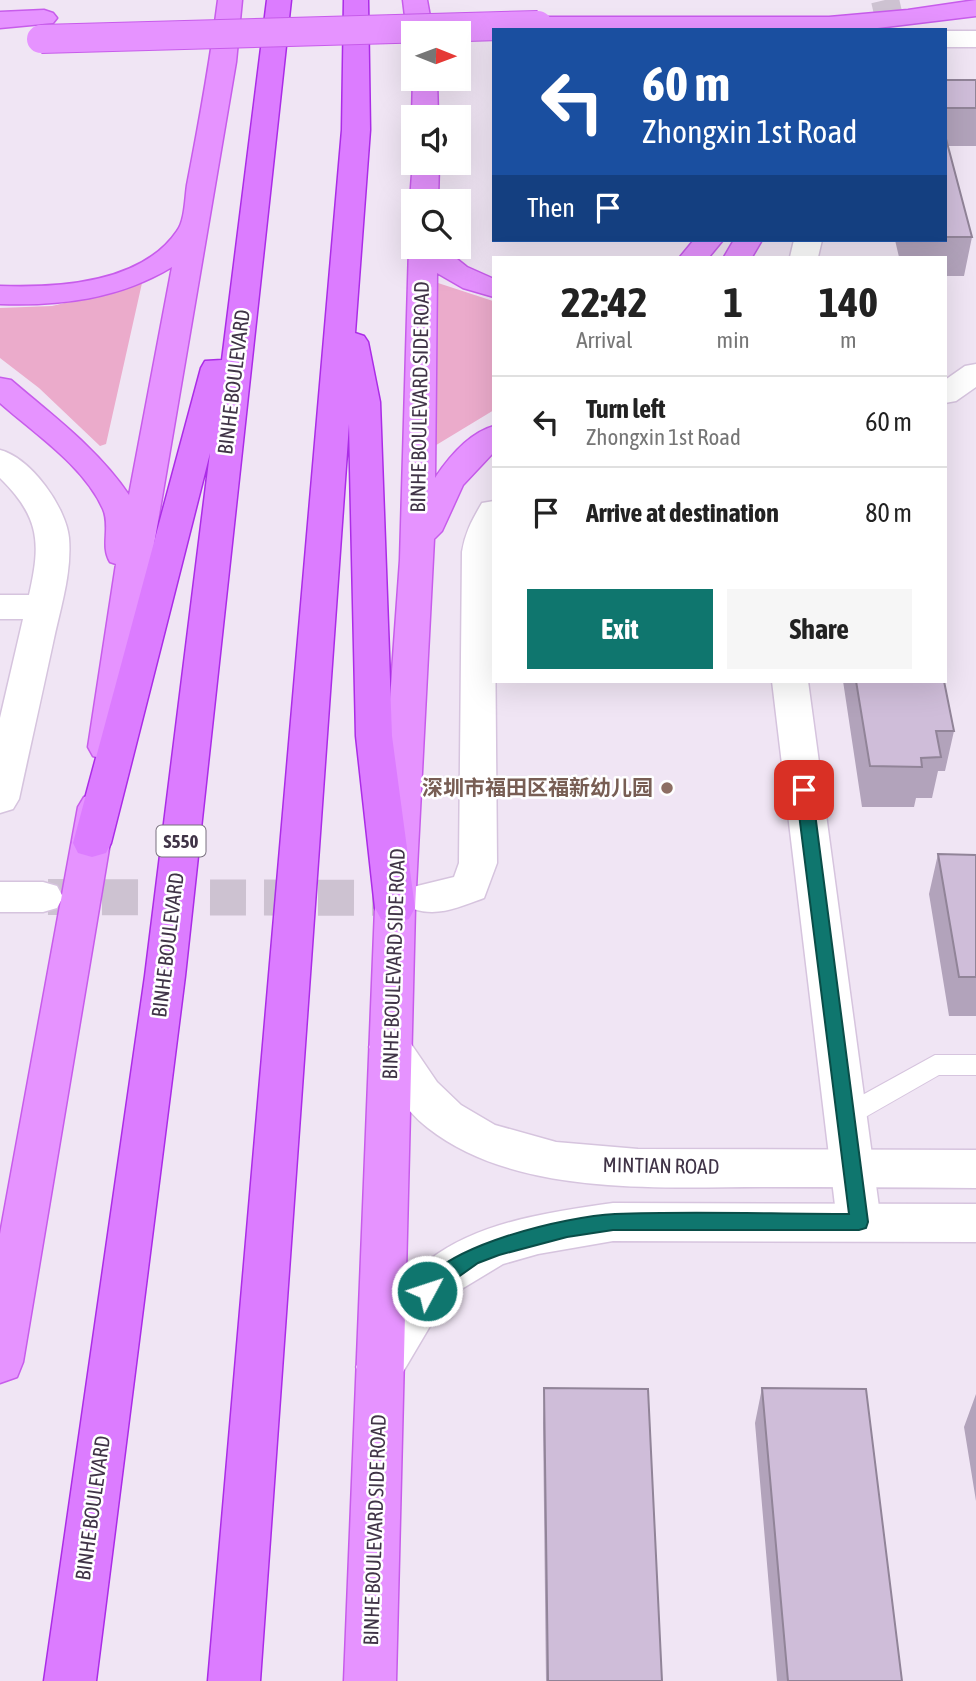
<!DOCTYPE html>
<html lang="en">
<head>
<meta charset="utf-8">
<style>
	:root { --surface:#fff; --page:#f6f6f6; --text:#222; --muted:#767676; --line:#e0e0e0; --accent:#0f766e }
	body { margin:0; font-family:"Asap Condensed","Noto Sans SC",sans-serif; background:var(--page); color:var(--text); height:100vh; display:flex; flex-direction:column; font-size:26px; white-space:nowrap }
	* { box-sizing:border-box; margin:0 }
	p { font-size:23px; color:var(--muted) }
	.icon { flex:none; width:38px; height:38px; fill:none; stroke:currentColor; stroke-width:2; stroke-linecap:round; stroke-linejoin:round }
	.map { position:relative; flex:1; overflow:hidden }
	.drawer { position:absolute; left:492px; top:256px; width:455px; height:427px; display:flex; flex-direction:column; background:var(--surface); border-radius:0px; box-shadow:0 7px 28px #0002 }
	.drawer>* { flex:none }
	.hud { position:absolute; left:492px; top:28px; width:455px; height:214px; border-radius:0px; box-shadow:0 7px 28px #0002; background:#1a4fa0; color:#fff; overflow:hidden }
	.needle { width:46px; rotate:91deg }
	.controls { position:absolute; left:401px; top:21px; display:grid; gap:14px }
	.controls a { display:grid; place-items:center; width:70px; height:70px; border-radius:0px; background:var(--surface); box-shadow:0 7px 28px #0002; font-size:35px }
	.pin { position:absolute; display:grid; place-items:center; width:60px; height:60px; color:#fff; margin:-30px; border-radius:14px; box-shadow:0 4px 10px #0006 }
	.me { position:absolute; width:77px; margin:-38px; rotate:50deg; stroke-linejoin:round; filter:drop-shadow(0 0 5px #0008) }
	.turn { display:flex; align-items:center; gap:24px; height:147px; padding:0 35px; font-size:32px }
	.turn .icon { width:91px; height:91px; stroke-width:2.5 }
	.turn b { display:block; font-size:49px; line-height:60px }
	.then { display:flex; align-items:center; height:66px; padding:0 35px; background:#0003; gap:14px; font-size:26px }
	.eta { display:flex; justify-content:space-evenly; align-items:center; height:119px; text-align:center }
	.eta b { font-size:42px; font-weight:700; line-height:49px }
	.primary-button { display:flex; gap:14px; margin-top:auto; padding:14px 35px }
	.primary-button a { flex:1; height:80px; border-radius:0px; background:var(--accent); color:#fff; font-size:28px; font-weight:700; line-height:80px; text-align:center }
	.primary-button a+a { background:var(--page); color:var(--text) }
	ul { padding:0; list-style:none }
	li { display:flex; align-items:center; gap:21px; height:91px; padding:0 35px; border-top:2px solid var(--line) }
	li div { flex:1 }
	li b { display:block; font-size:26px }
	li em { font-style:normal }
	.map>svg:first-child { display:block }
</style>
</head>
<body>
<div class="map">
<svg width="976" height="1681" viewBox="0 0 976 1681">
	<rect width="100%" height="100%" fill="#f0e5f4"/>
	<path fill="#ebabcb" d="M138 282 142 283 106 444 100 446 39 388 0 358V308L52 306 127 288Z
		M438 283 493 301 494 410 433 447 435 285Z"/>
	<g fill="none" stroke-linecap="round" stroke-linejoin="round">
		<path stroke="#cdc2d1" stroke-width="28" stroke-dasharray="28 14" stroke-linecap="butt" d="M885 0 892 30"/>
		<path stroke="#cdc2d1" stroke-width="36" stroke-dasharray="36 18" stroke-linecap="butt" d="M48 897 426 898"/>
		<g stroke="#d6c4de" stroke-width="2">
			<path id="service" d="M935 1055H976V1075H939L855 1123 846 1127 837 1123 833 1116 837 1109Z"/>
		</g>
		<g stroke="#d6c4de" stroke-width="3">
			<path id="minor" d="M945 31H976V47H945Z
				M794 240H822L818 257H790Z
				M976 364V387L956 401 945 403V380L965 366Z
				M0 450C31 458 66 507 69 538 72 574 60 609 53 643 42 695 30 747 19 799L13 809 0 813V718L23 619H0V595H29C41 543 40 517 0 478Z
				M494 501 497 863 484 898C459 907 439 917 413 909L407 898 413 887 454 877 459 863 462 552C465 533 472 520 482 503Z
				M772 681H808L881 1222 875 1236 859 1241 843 1236 837 1222Z
				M0 882H43L57 886 63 897 57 908 43 912H0Z"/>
		</g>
		<g stroke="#d6c4de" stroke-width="3">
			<path id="tertiary" d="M390 1030 405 1035 437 1082 461 1105 495 1125 556 1142 638 1149 976 1150V1188C905 1187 834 1187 763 1187 658 1187 516 1197 428 1128 402 1108 384 1076 369 1047L375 1035Z
				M613 1203 976 1204V1242L613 1241 538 1254 503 1264 460 1290 436 1316 397 1382 380 1388 363 1382 356 1367C373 1330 396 1285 429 1260 480 1221 551 1212 613 1203Z"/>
		</g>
		<g stroke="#c75ceb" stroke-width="3">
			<path id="primary" d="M218 0H242L236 62 140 627 124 747 119 756 106 760 93 756 88 747 116 564 110 562C100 546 111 527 103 509 84 466 35 434 0 403V378L11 380C53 416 98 449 129 495L172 267C119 299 61 306 0 304V286C57 288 141 284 177 231 185 221 185 198 187 185 199 123 210 62 218 0Z
				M403 0H427L433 33H413L411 38 407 33Z
				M976 0V16L861 30H529L525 25 529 20 538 17H829L908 10Z
				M44 10 53 13 57 18 53 23 0 28V12Z
				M413 76V79H437L438 117H412Z
				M413 160V163H439L438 201H413V205L410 201Z
				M694 240H723L709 257H680Z
				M734 240H762L752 257H724Z
				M413 241V247H442L467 267 494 279V297L463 288 437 273 435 478C449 457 469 433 494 426V452L463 485 442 531 434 539 415 908 396 1681H344L375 908 400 560 409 247Z
				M97 793 110 797 116 807 23 1362 17 1377 0 1383V1234L78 807 84 797Z"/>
		</g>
		<g stroke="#ab2ce7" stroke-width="3">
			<path id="trunk" d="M267 0H291L185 976 96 1681H44L145 976 210 453 111 843 106 853 92 857 78 853 73 843 201 368 205 361 222 360Z
				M344 0H368L370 130 355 333 364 336 368 342 380 402 392 736 415 908 409 919 395 923 381 919 375 908 356 736 349 424 260 1681H208L342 130Z"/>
		</g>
		<use href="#service" fill="#fff" fill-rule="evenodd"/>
		<use href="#minor" fill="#fff" fill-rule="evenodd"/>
		<use href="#tertiary" fill="#fff" fill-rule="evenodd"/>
		<use href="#primary" fill="#e693ff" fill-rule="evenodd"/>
		<use href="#trunk" fill="#dc7cff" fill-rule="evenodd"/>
		<g stroke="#c75ceb" stroke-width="30" stroke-linecap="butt">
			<path id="primary-bridge" d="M41 39 538 25"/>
		</g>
		<use href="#primary-bridge" stroke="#e693ff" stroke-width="28"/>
	</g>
	<path fill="#b2a3bb" d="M945 80H976V146H948L972 237 964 276H945V257H899L895 240H945Z
		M843 681H944L954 731 945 771H938L932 798H916L914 807H862Z
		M938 854 976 855V1016H949L929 894Z
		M544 1388 662 1681H546L543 1423Z
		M762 1388 902 1681H777L755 1423Z
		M976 1394V1501L964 1427Z"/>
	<path fill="#cfbdd9" stroke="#918498" stroke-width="2" d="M945 80H976V108H945Z
		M945 135 972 237H945Z
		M856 681H944L954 731H936L941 757 921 758 922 767 870 766Z
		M938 854 976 855V977H959Z
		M544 1388 648 1389 662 1681H548Z
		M762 1388 866 1389 902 1681H788Z"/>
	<path fill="#0f766e" stroke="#0a4d48" stroke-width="2" d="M804 784 812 790 868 1222 866 1228 859 1230H613L567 1237 499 1255 478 1263 427 1299 421 1297 418 1291C440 1245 568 1216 615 1214 693 1211 771 1214 849 1214L796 790Z"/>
	<circle fill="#8d6e63" stroke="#fff" stroke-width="2.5" cx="667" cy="788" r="7"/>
	<g text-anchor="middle" stroke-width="5" stroke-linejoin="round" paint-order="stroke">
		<rect fill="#fff" stroke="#79717e" stroke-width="2" x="156.5" y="825.5" width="49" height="31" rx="5"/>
		<g font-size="19" font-weight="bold" fill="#403447">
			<text x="181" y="848">S550</text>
		</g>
		<g font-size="21" fill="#403447" stroke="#fff">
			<text transform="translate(234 382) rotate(-83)" y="7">BINHE BOULEVARD</text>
			<text transform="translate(420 397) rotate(-89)" y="7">BINHE BOULEVARD SIDE ROAD</text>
			<text transform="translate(168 945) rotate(-83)" y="7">BINHE BOULEVARD</text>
			<text transform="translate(394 964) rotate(-88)" y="7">BINHE BOULEVARD SIDE ROAD</text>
			<text transform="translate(661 1166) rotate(1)" y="7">MINTIAN ROAD</text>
			<text transform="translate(93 1508) rotate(-82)" y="7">BINHE BOULEVARD</text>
			<text transform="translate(375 1530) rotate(-88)" y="7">BINHE BOULEVARD SIDE ROAD</text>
		</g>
		<g font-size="21" font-weight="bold" fill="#785e54" stroke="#fff" text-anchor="end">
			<text x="653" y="795">深圳市福田区福新幼儿园</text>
		</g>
	</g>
</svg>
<div class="controls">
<a><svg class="needle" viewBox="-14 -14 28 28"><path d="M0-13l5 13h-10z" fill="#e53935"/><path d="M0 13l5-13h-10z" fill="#767676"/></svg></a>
<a><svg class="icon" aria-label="sound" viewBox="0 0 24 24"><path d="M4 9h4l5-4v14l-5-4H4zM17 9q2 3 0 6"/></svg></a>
<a><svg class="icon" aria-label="search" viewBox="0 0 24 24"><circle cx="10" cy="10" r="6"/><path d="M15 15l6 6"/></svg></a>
</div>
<div class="pin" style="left:804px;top:790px;background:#d93025"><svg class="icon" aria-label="arrive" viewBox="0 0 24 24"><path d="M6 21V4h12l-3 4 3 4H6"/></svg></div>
<svg class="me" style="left:427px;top:1291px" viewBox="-20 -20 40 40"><circle r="17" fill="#0f766e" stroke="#fff" stroke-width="3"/><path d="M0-11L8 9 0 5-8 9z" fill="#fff"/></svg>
<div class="hud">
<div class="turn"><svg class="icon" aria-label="left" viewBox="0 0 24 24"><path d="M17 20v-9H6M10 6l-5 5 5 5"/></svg><div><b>60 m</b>Zhongxin 1st Road</div></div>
<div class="then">Then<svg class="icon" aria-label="arrive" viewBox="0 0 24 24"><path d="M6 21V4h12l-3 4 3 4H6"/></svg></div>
</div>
<section class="drawer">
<div class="eta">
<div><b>22:42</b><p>Arrival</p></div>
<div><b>1</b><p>min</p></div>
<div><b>140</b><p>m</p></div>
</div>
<ul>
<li><svg class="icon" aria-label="left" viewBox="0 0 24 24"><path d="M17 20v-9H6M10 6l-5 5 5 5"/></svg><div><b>Turn left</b><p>Zhongxin 1st Road</p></div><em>60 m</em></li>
<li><svg class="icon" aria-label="arrive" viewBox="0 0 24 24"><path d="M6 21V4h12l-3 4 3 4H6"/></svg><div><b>Arrive at destination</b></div><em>80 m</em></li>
</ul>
<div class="primary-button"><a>Exit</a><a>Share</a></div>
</section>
</div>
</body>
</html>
